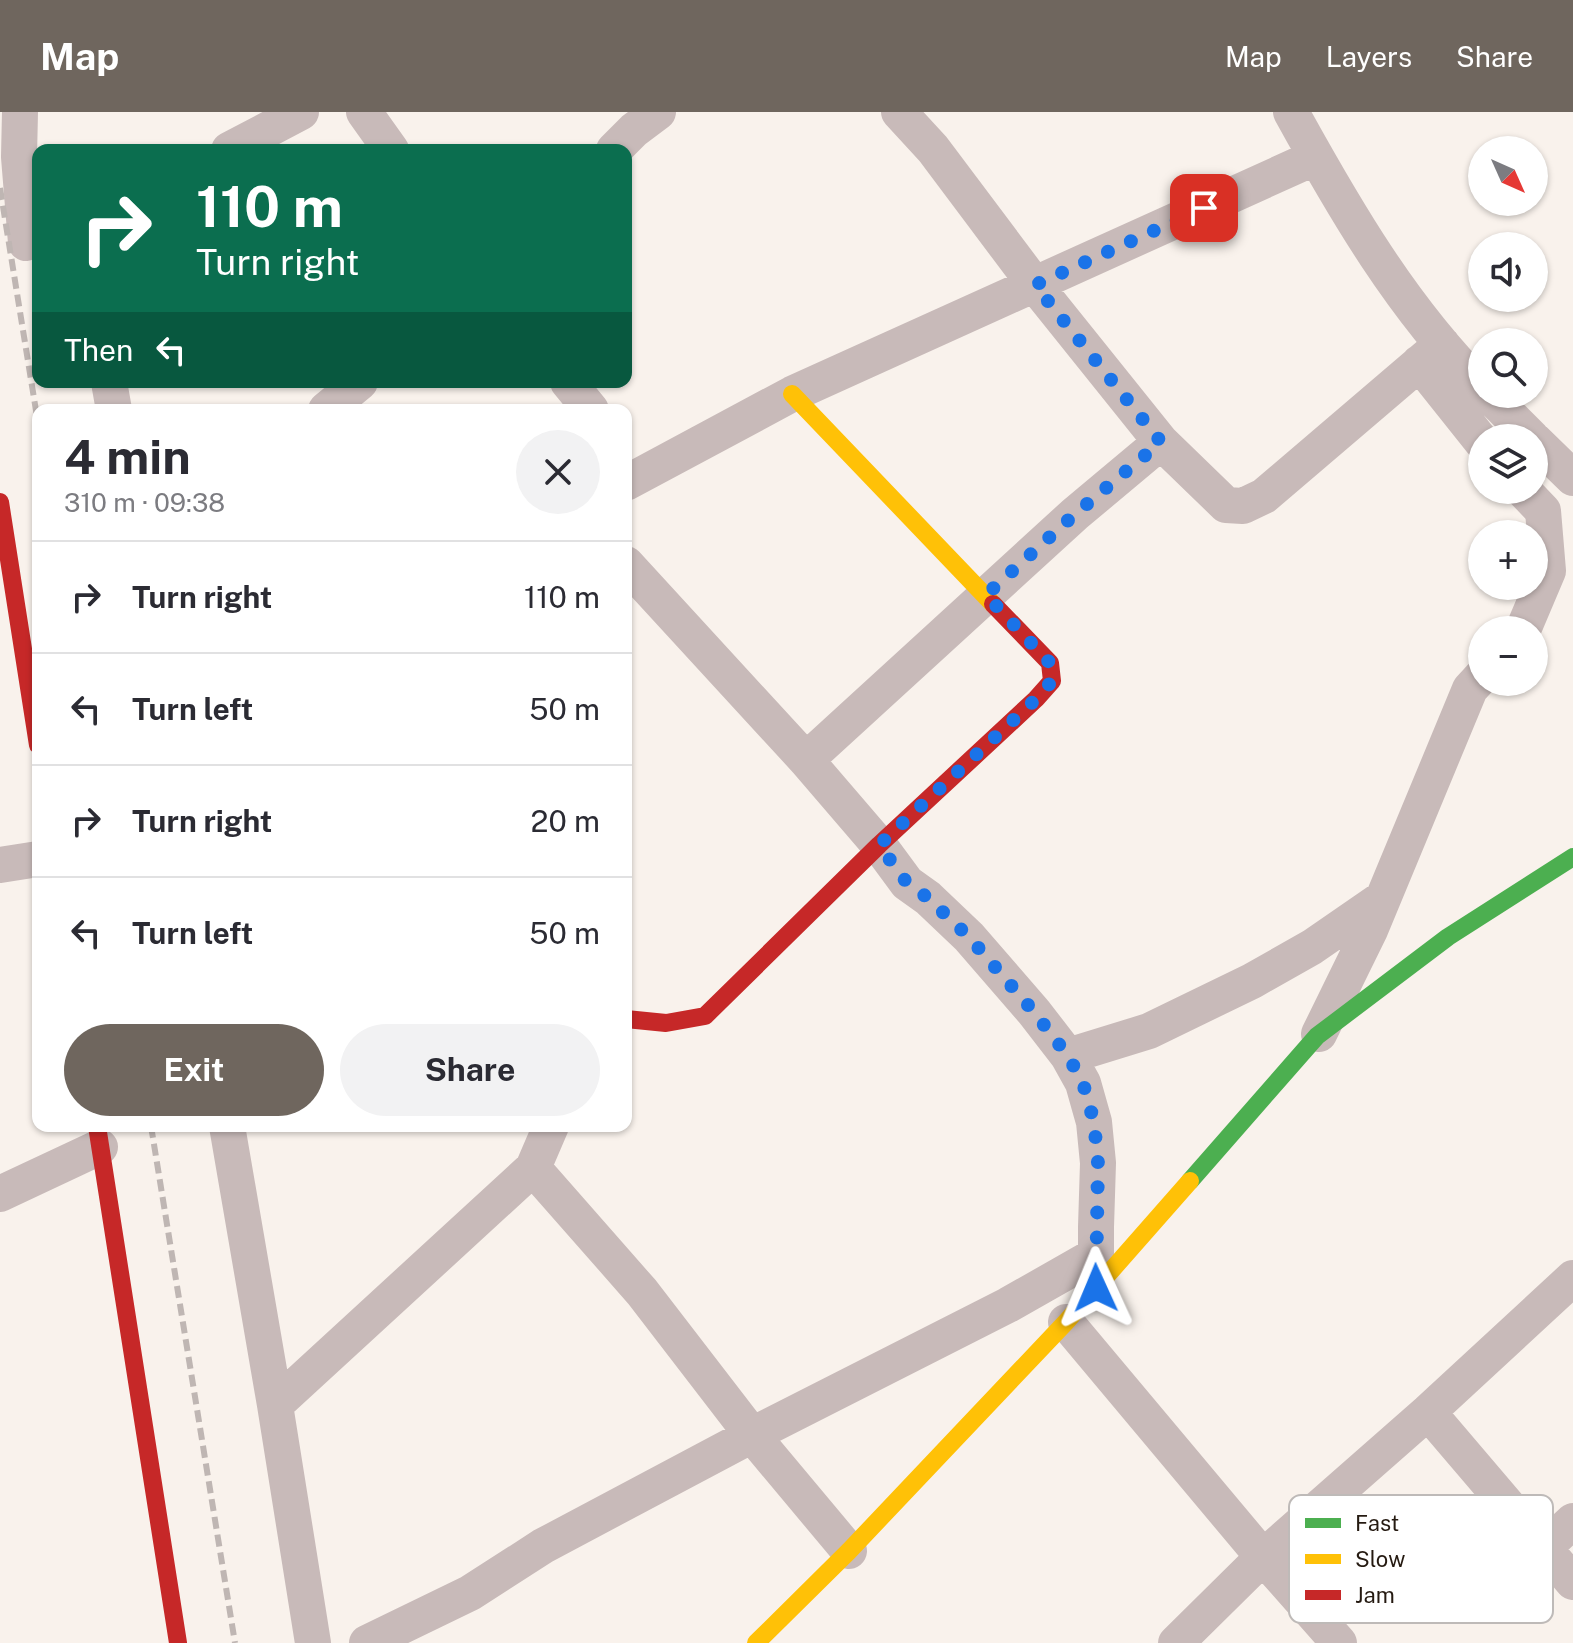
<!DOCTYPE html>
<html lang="en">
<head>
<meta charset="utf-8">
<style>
	:root { --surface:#fff; --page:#f2f2f3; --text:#2b2b33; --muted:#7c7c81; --line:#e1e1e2; --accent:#6f665e }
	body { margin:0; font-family:"Public Sans",sans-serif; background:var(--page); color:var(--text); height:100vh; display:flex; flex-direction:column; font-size:30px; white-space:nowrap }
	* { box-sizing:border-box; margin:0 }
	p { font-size:26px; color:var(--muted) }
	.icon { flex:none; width:44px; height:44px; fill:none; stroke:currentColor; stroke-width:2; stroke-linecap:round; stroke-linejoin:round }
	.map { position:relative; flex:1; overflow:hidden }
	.details { position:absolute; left:32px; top:292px; width:600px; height:728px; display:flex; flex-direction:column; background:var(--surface); border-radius:16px; box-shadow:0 2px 6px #0004 }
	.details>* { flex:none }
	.hud { position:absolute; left:32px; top:32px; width:600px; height:244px; border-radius:16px; box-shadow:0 2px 6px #0004; background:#0b6e4f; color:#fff; overflow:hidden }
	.needle { width:52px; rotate:135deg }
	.fabs { position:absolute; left:1468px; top:24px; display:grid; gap:16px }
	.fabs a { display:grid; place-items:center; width:80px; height:80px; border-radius:50%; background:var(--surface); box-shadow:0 2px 6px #0004; font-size:40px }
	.pin { position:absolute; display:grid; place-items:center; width:68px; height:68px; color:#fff; margin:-34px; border-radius:16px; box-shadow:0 4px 12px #0006 }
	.me { position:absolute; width:88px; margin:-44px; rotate:359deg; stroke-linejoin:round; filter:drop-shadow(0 0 6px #0008) }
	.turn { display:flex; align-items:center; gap:28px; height:168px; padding:0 32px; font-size:36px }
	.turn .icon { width:104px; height:104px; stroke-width:2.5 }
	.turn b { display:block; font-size:56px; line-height:68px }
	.then { display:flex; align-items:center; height:76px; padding:0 32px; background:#0003; gap:16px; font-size:30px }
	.round { display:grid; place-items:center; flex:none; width:84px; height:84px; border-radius:42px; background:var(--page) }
	.summary { display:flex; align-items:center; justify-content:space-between; height:136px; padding:0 32px }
	h1 { font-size:48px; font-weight:700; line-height:60px }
	.action { display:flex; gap:16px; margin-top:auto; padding:16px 32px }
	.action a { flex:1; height:92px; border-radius:48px; background:var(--accent); color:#fff; font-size:32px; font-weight:700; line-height:92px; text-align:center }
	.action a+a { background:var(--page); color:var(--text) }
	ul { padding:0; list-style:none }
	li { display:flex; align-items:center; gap:24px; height:112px; padding:0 32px; border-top:2px solid var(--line) }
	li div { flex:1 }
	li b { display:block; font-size:30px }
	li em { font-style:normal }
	header { display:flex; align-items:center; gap:48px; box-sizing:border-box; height:112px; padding:0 40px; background:var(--accent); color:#fff }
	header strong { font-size:38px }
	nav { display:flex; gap:44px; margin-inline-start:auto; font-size:28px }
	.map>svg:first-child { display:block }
</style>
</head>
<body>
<header>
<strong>Map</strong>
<nav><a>Map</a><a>Layers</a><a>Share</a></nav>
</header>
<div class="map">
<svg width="1573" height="1531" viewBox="0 0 1573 1531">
	<rect width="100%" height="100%" fill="#f9f2ec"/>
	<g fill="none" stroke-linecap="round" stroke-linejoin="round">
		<path stroke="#c8bab9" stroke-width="36" d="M20 0 19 45 26 131
			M364 0 391 38
			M899 0 933 37 1035 173 1161 330 1226 393 1243 394 1264 384 1442 232
			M1291 0C1345 98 1402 196 1482 276
			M229 38 301 0
			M614 38 634 18 658 0
			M1419 251 1482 330
			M109 270 114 298
			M568 270 591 298
			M1488 282 1532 326
			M326 298 360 270
			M1534 328 1573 366
			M626 371 792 282 1316 45
			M1523 378 1543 399 1548 459 1523 518
			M626 452 806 648 879 733 907 771 928 786 969 825 1034 900 1068 944 1083 971 1094 1010 1098 1051 1096 1115V1176
			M806 648 1075 402 1161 330
			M0 753 38 747
			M1319 922 1370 818 1470 577 1482 564
			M1068 944 1149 919 1252 869 1312 835 1383 786
			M227 1014 275 1293 313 1531
			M533 1056 642 1180 752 1323 849 1439
			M0 1082 100 1035
			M1066 1210 1263 1445 1339 1531
			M275 1293 533 1056 551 1014
			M1428 1300 1573 1470
			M1544 1436 1573 1409
			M367 1531 470 1481 543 1434 752 1323 1008 1193 1096 1143
			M1176 1531 1263 1445 1428 1300 1573 1166"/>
		<path stroke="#4caf50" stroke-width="18" d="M1190 1069 1317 924 1448 825 1573 745"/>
		<path stroke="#ffc107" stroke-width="18" d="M792 282 993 492
			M756 1531 849 1439 1066 1210 1190 1069"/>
		<path stroke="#c62828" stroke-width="18" d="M0 390 38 633
			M626 907 666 911 705 904 879 733 1036 587 1052 569 1050 551 993 492
			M97 1014 178 1531"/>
		<path stroke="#bfb6b3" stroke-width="6" stroke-dasharray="12 6" stroke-linecap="butt" d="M0 76 38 311
			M151 1014 235 1531"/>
	</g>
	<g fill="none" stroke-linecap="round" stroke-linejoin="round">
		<path stroke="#1a73e8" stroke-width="14" stroke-dasharray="0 25.2" d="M1096 1176 1098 1051 1094 1010 1083 971 1068 944 1034 900 969 825 928 786 907 771 879 733 1036 587 1052 569 1050 551 986 483 1075 402 1161 330 1035 173 1204 96"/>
	</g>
	<rect x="1289" y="1383" width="264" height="128" rx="12" fill="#fff" stroke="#bebab8" stroke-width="2"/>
	<rect x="1305" y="1406" width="36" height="10" fill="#4caf50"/>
	<rect x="1305" y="1442" width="36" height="10" fill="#ffc107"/>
	<rect x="1305" y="1478" width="36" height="10" fill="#c62828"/>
	<g font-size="22" fill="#251a11">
		<text x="1355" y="1419">Fast</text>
		<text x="1355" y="1455">Slow</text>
		<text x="1355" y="1491">Jam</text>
	</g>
</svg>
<div class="fabs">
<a><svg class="needle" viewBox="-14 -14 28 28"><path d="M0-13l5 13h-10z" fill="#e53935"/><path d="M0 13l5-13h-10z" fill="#7c7c81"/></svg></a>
<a><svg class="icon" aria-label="sound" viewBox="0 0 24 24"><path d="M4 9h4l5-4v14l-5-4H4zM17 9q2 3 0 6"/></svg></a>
<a><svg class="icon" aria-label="search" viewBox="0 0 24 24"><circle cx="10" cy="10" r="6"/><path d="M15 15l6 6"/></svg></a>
<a><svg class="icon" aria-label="layers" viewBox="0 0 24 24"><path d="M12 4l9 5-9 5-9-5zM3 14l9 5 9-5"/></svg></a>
<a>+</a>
<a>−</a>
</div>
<div class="pin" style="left:1204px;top:96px;background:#d93025"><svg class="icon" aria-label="arrive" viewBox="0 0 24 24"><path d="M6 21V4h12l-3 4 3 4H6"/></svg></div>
<svg class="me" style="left:1096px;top:1176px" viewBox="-20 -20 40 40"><path d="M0-17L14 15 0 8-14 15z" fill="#1a73e8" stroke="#fff" stroke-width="4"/></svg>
<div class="hud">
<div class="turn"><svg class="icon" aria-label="right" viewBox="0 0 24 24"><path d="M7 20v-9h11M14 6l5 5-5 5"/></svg><div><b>110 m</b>Turn right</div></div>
<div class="then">Then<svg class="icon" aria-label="left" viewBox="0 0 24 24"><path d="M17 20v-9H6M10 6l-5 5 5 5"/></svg></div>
</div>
<section class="details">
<div class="summary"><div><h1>4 min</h1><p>310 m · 09:38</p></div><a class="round"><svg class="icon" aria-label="close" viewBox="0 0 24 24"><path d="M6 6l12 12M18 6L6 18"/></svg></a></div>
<ul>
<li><svg class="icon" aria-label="right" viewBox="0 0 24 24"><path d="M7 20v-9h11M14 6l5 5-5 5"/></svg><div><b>Turn right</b></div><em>110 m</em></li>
<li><svg class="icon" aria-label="left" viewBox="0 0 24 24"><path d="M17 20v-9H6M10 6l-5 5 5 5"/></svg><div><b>Turn left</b></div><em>50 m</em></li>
<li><svg class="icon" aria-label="right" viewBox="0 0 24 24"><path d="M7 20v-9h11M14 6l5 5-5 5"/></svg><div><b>Turn right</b></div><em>20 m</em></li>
<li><svg class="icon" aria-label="left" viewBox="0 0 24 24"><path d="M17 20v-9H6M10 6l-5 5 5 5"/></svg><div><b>Turn left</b></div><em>50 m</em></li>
</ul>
<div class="action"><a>Exit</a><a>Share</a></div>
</section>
</div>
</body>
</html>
